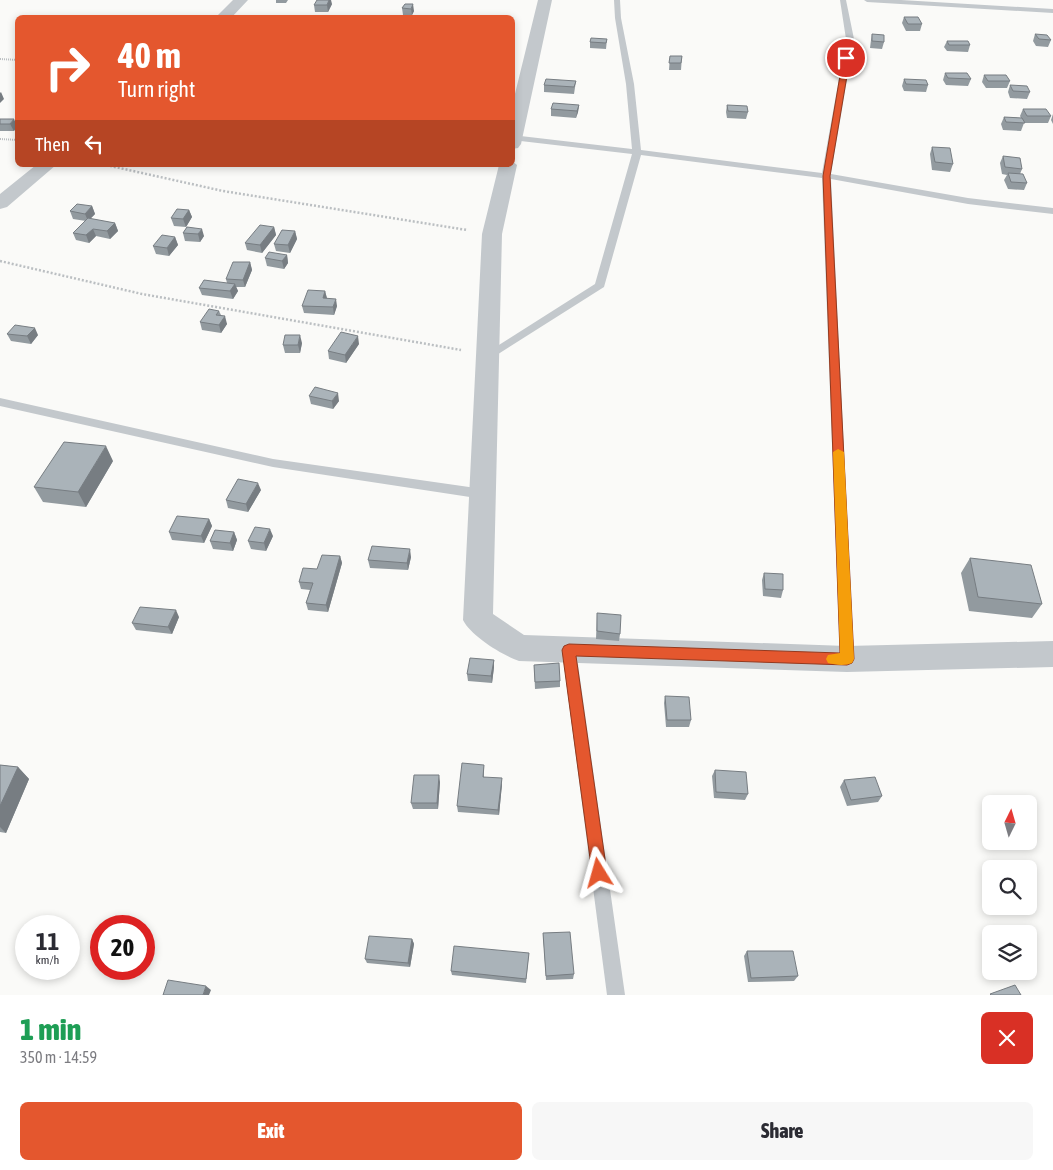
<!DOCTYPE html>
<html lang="en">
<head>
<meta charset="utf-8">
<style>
	:root { --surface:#fff; --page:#f7f7f7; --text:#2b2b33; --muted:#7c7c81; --accent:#e4572e }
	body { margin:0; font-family:"Asap Condensed",sans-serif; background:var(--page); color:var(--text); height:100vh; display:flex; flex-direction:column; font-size:19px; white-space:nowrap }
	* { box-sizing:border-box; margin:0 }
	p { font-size:16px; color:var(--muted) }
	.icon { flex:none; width:28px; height:28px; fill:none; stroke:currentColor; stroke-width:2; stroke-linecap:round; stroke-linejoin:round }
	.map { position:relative; height:995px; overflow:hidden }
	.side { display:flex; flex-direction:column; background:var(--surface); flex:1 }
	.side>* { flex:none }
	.hud { position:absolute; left:15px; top:15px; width:500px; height:152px; border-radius:8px; box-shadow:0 2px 8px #0003; background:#e4572e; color:#fff; overflow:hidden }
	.needle { width:32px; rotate:5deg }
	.controls { position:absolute; left:982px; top:795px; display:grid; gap:10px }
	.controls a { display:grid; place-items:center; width:55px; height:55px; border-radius:8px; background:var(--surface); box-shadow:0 2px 8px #0003; font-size:25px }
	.speed { position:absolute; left:15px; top:915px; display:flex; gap:10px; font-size:25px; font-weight:700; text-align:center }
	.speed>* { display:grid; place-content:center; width:65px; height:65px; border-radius:50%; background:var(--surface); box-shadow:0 2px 8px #0003; line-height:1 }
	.speed small { font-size:12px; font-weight:400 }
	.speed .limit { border:8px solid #d22; background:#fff; color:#111 }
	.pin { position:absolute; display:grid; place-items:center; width:42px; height:42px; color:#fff; margin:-21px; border:2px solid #fff; border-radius:50%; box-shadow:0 1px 5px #0007 }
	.me { position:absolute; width:55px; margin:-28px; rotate:352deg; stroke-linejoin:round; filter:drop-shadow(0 0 4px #0008) }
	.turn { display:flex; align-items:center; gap:18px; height:105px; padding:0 20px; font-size:22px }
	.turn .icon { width:65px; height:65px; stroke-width:2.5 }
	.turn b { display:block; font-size:35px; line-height:42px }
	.then { display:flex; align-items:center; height:48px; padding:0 20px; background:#0003; gap:10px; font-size:19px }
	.round { display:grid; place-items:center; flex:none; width:52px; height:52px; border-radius:8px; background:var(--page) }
	.summary { display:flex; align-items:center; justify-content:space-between; height:85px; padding:0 20px }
	h1 { font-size:30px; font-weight:800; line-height:38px; color:#1e9e55 }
	.button { display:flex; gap:10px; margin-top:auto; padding:10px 20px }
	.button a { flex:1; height:58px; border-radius:8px; background:var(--accent); color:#fff; font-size:20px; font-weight:800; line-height:58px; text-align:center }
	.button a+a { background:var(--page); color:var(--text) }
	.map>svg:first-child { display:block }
</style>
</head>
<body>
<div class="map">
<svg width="1053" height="995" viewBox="0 0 1053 995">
	<rect width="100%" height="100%" fill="#fafaf8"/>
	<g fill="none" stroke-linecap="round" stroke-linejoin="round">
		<path stroke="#bbbfc2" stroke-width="2" stroke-dasharray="1 1" stroke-linecap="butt" d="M0 59 18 60
			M0 139 18 140"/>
		<path stroke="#bbbfc2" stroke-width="2.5" stroke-dasharray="2 2" stroke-linecap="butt" d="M106 165 223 191 467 230
			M0 261 142 294 461 350"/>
		<path fill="#c3c8cc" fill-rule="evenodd" d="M614 0H620L621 18 634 84 641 150 822 173 846 39 840 0H846L854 39 831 174 968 198 1053 208V214L968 204 831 179 854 659 852 663 847 665 842 663 840 659 822 178 641 155 604 287 492 358 488 359 483 355 595 284 632 154 512 140V135L632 149 626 84 615 18Z
			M864 0H901L1053 9V13L867 2Z
			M0 398 273 459 483 489 487 491 489 494 487 497 483 499 273 467 0 406Z
			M569 644 574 646 576 650 625 995H607L562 650 564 646Z"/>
		<path fill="#c3c8cc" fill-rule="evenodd" d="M233 0H248L231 18H215Z
			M538 0H552L521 144 518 148 512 149V106Z
			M512 161 517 165 502 234 493 614 524 635 847 646 1053 641V667L847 672 519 661C502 655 471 636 463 620L482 234 499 165H512Z
			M36 165H56L7 207 0 209V194Z"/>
	</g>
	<path fill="#929a9f" d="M276 0H288L286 3H276Z
		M332 4 328 12H315L314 5Z
		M405 4 414 11 412 15H403L402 8Z
		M904 17 922 24 920 31H906L902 23Z
		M872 34 884 42 882 49 870 48 871 40Z
		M1035 34 1051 40 1048 47 1036 46 1033 41Z
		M607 39 606 49 590 48V42Z
		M947 41 970 45 968 52 947 51 944 47Z
		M670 56H682L681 70H669Z
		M945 73 971 79 968 86 946 85 943 80Z
		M984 75 1010 81 1007 88H986L982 82Z
		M904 79 928 85 926 92 904 91 902 86Z
		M576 81 574 94 544 92V85Z
		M1010 85 1030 92 1027 99 1010 98 1008 92Z
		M579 105 578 112 576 118 551 116V109Z
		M727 105 748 112 746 119 727 118 726 112Z
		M1023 109 1051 116 1048 123H1024L1021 131 1003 130 1001 124 1004 117 1021 118 1020 116Z
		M1053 114V124L1051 120Z
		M0 119 17 126 14 131H0Z
		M932 147 953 164 950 172 932 170 930 154Z
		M1003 156 1022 169 1020 174 1027 183 1024 190 1008 189 1004 180 1007 175 1002 174 1000 163Z
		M92 206 95 214 90 219 115 223 118 231 110 239 96 236 89 243 76 240 73 233 86 221 73 219 70 211Z
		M189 210 192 217 186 227 174 226 171 218Z
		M187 227 204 236 200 242 185 241 183 233Z
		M274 227 276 235 262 253 247 250 245 243Z
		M295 231 297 239 290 253 276 251 274 244Z
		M175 237 178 245 169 256 156 254 153 246Z
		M287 255 288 263 284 269 267 266 265 258Z
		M250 262 252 270 245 287H236L238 291 233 299 202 295 199 288 227 283 226 279Z
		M325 291 327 298 337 306 334 315 304 313 302 306Z
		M219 311 221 315 227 324 221 333 202 330 200 322Z
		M7 334 38 335 31 344 11 341Z
		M302 343 300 353H285L283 345Z
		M359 344 346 363 329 359 328 351Z
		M309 396 339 401 333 409 311 404Z
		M113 461 86 507 43 502 34 487Z
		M261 490 248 512 228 508 226 500Z
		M209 519 212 526 204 543 172 540 169 532Z
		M234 532 237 540 233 551 213 549 210 541Z
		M273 536 266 551 251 549 248 541Z
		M340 556 342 563 328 612 308 610 306 603 310 590 301 589 299 582 317 569Z
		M411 557 408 570 370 568 368 560Z
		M970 558 1042 604 1032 618 969 611 961 573Z
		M764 573 783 590 781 598 763 596 762 580Z
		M597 613 620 634 619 641 596 639Z
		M179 617 172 634 136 630 132 623Z
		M494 660V667L492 683 468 681 467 674Z
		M534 665 560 681V687L535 689Z
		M665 696 691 720 689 727H666L664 703Z
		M0 765 18 767 29 779 6 833 0 832Z
		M484 765V777L502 784 499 815 458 812 457 806Z
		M715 770 748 794 745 800 714 798 712 776Z
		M844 780 882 796 878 802 847 806 840 787Z
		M440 782 438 809H413L411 803Z
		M543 933 574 974 573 979 546 980Z
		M412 939 414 944 410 967 367 963 365 959Z
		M747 951 798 976 794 981 748 982 744 956Z
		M529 953 526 983 452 975 451 971Z"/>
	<path fill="#777d82" d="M329 0H331L332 4 328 12 327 5Z
		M413 4 414 11 412 15 411 9Z
		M1 92 4 99 0 103V93Z
		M579 105 578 112 576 118 577 111Z
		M14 119 17 126 14 131 10 124Z
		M92 206 95 214 88 221 85 214Z
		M189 210 192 217 186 227 183 219Z
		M115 223 118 231 110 239 107 231Z
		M274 227 276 235 262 253 260 245Z
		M93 229 96 236 89 243 86 235Z
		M202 229 204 236 200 242 198 234Z
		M295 231 297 239 290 253 288 245Z
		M175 237 178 245 169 256 167 248Z
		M287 255 288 263 284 269 282 261Z
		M250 262 252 270 245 287 243 280Z
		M235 284 238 291 233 299 230 291Z
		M325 291 327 299 323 298Z
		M336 299 337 306 334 315 333 307Z
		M225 316 227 324 221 333 219 325Z
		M35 328 38 335 31 344 27 336Z
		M300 335 302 343 300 353 298 345Z
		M358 336 359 344 346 363 345 355Z
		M338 393 339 401 333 409 332 401Z
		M106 446 113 461 86 507 78 492Z
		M258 483 261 490 248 512 246 504Z
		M209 519 212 526 204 543 201 536Z
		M270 529 273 536 266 551 264 543Z
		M234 532 237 540 233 551 230 543Z
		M410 549 411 557 408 570 407 563Z
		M340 556 342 563 328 612 326 605Z
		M176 610 179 617 172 634 168 627Z
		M494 660V667L492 683 491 676Z
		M18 767 29 779 6 833 0 827V806Z
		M439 775 440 782 438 809 437 803Z
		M502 778V784L499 815 498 810Z
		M412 939 414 944 410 967 408 963Z
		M206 986 211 990 209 995H203Z"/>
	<path fill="#aab3b9" stroke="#777d82" d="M317 0H329L327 5H314Z
		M405 4H413L411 9 402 8Z
		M312 16H319L318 18H311Z
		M904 17H918L922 24H908Z
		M872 34 884 35V42L872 41Z
		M1035 34 1047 35 1051 40 1039 39Z
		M591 38 607 39 606 43 590 42Z
		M947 41H968L970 45H949Z
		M670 56H682L681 63H669Z
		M945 73H967L971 79 948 78Z
		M984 75H1006L1010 81H988Z
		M546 79 576 81 574 87 544 85Z
		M904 79 926 80 928 85 906 84Z
		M1010 85 1027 86 1030 92 1013 91Z
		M553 103 579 105 577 111 551 109Z
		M727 105 747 106 748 112 728 111Z
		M1023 109H1046L1051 116H1027Z
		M1004 117 1022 118 1025 123 1006 122Z
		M0 119H14L10 124H0Z
		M932 147 950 148 953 164 935 162Z
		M1003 156 1020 158 1022 169 1005 167Z
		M1008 173 1023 174 1027 183 1011 182Z
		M77 204 92 206 85 214 70 211Z
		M177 209 189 210 183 219 171 218Z
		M88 218 115 223 107 231 93 229 86 235 73 233Z
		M260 225 274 227 260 245 245 243Z
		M187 227 202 229 198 234 183 233Z
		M282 230 295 231 288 245 274 244Z
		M162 235 175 237 167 248 153 246Z
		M269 252 287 255 282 261 265 258Z
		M233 262H250L243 280 226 279Z
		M204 280 235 284 230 291 199 288Z
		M308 290 325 291 323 298 336 299 333 307 302 306Z
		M209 309 219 311 216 315 225 316 219 325 200 322Z
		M15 325 35 328 27 336 7 334Z
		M341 332 358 336 345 355 328 351Z
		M285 335H300L298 345H283Z
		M315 387 338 393 332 401 309 396Z
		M64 442 106 446 78 492 34 487Z
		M238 479 258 483 246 504 226 500Z
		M177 516 209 519 201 536 169 532Z
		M255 527 270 529 264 543 248 541Z
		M215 530 234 532 230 543 210 541Z
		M372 546 410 549 407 563 368 560Z
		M322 555 340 556 326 605 306 603 313 583 299 582 303 568 317 569Z
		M970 558 1031 565 1042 604 978 597Z
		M764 573 783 574V590L765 589Z
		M140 607 176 610 168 627 132 623Z
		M597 613 621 615 620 634 597 631Z
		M470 658 494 660 491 676 467 674Z
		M559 663 560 681 535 682 534 665Z
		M665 696 689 697 691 720H667Z
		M462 763 484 765 483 777 502 778 498 810 457 806Z
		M0 765 18 767 0 806Z
		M715 770 746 772 748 794 716 792Z
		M414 775H439L437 803H411Z
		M875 777 882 796 851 800 844 780Z
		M570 932 574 974 546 976 543 933Z
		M369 936 412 939 408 963 365 959Z
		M454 946 529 953 526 979 451 971Z
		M747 951H793L798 976 751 978Z
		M168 980 206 986 203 995H163Z
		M1015 985 1021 995H991L990 994Z"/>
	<path fill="#e4572e" stroke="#94391e" d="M846 56 850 58 830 176 854 659 852 663 847 665 576 656 607 873 605 878 599 881 594 878 592 873 562 650 564 646 569 644 840 653 823 176 843 58Z"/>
	<path fill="#f59e0b" d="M838 449 844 452 854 659 852 663C845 666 836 665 828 663L826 659 828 655 840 653 833 452Z"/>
</svg>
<div class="controls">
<a><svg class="needle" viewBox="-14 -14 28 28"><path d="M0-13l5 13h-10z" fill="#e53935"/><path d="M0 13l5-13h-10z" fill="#7c7c81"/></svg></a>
<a><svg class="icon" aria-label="search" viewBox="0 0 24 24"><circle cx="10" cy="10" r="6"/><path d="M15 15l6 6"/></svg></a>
<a><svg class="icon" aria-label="layers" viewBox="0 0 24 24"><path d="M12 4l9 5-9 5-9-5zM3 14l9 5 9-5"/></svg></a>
</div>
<div class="speed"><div>11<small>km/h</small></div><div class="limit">20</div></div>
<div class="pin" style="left:846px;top:58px;background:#d93025"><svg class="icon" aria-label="arrive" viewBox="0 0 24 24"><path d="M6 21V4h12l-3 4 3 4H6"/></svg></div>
<svg class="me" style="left:599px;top:873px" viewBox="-20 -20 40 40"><path d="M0-17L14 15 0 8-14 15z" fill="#e4572e" stroke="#fff" stroke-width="4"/></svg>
<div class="hud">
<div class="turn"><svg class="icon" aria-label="right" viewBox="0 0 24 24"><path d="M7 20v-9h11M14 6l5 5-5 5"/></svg><div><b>40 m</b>Turn right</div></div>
<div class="then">Then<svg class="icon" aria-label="left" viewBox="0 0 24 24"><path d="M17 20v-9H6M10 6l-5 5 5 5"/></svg></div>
</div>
</div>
<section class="side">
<div class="summary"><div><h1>1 min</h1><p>350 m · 14:59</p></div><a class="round" style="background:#d93025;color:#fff"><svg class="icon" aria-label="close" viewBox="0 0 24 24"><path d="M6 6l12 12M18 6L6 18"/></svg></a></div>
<div class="button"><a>Exit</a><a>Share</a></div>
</section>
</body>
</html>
